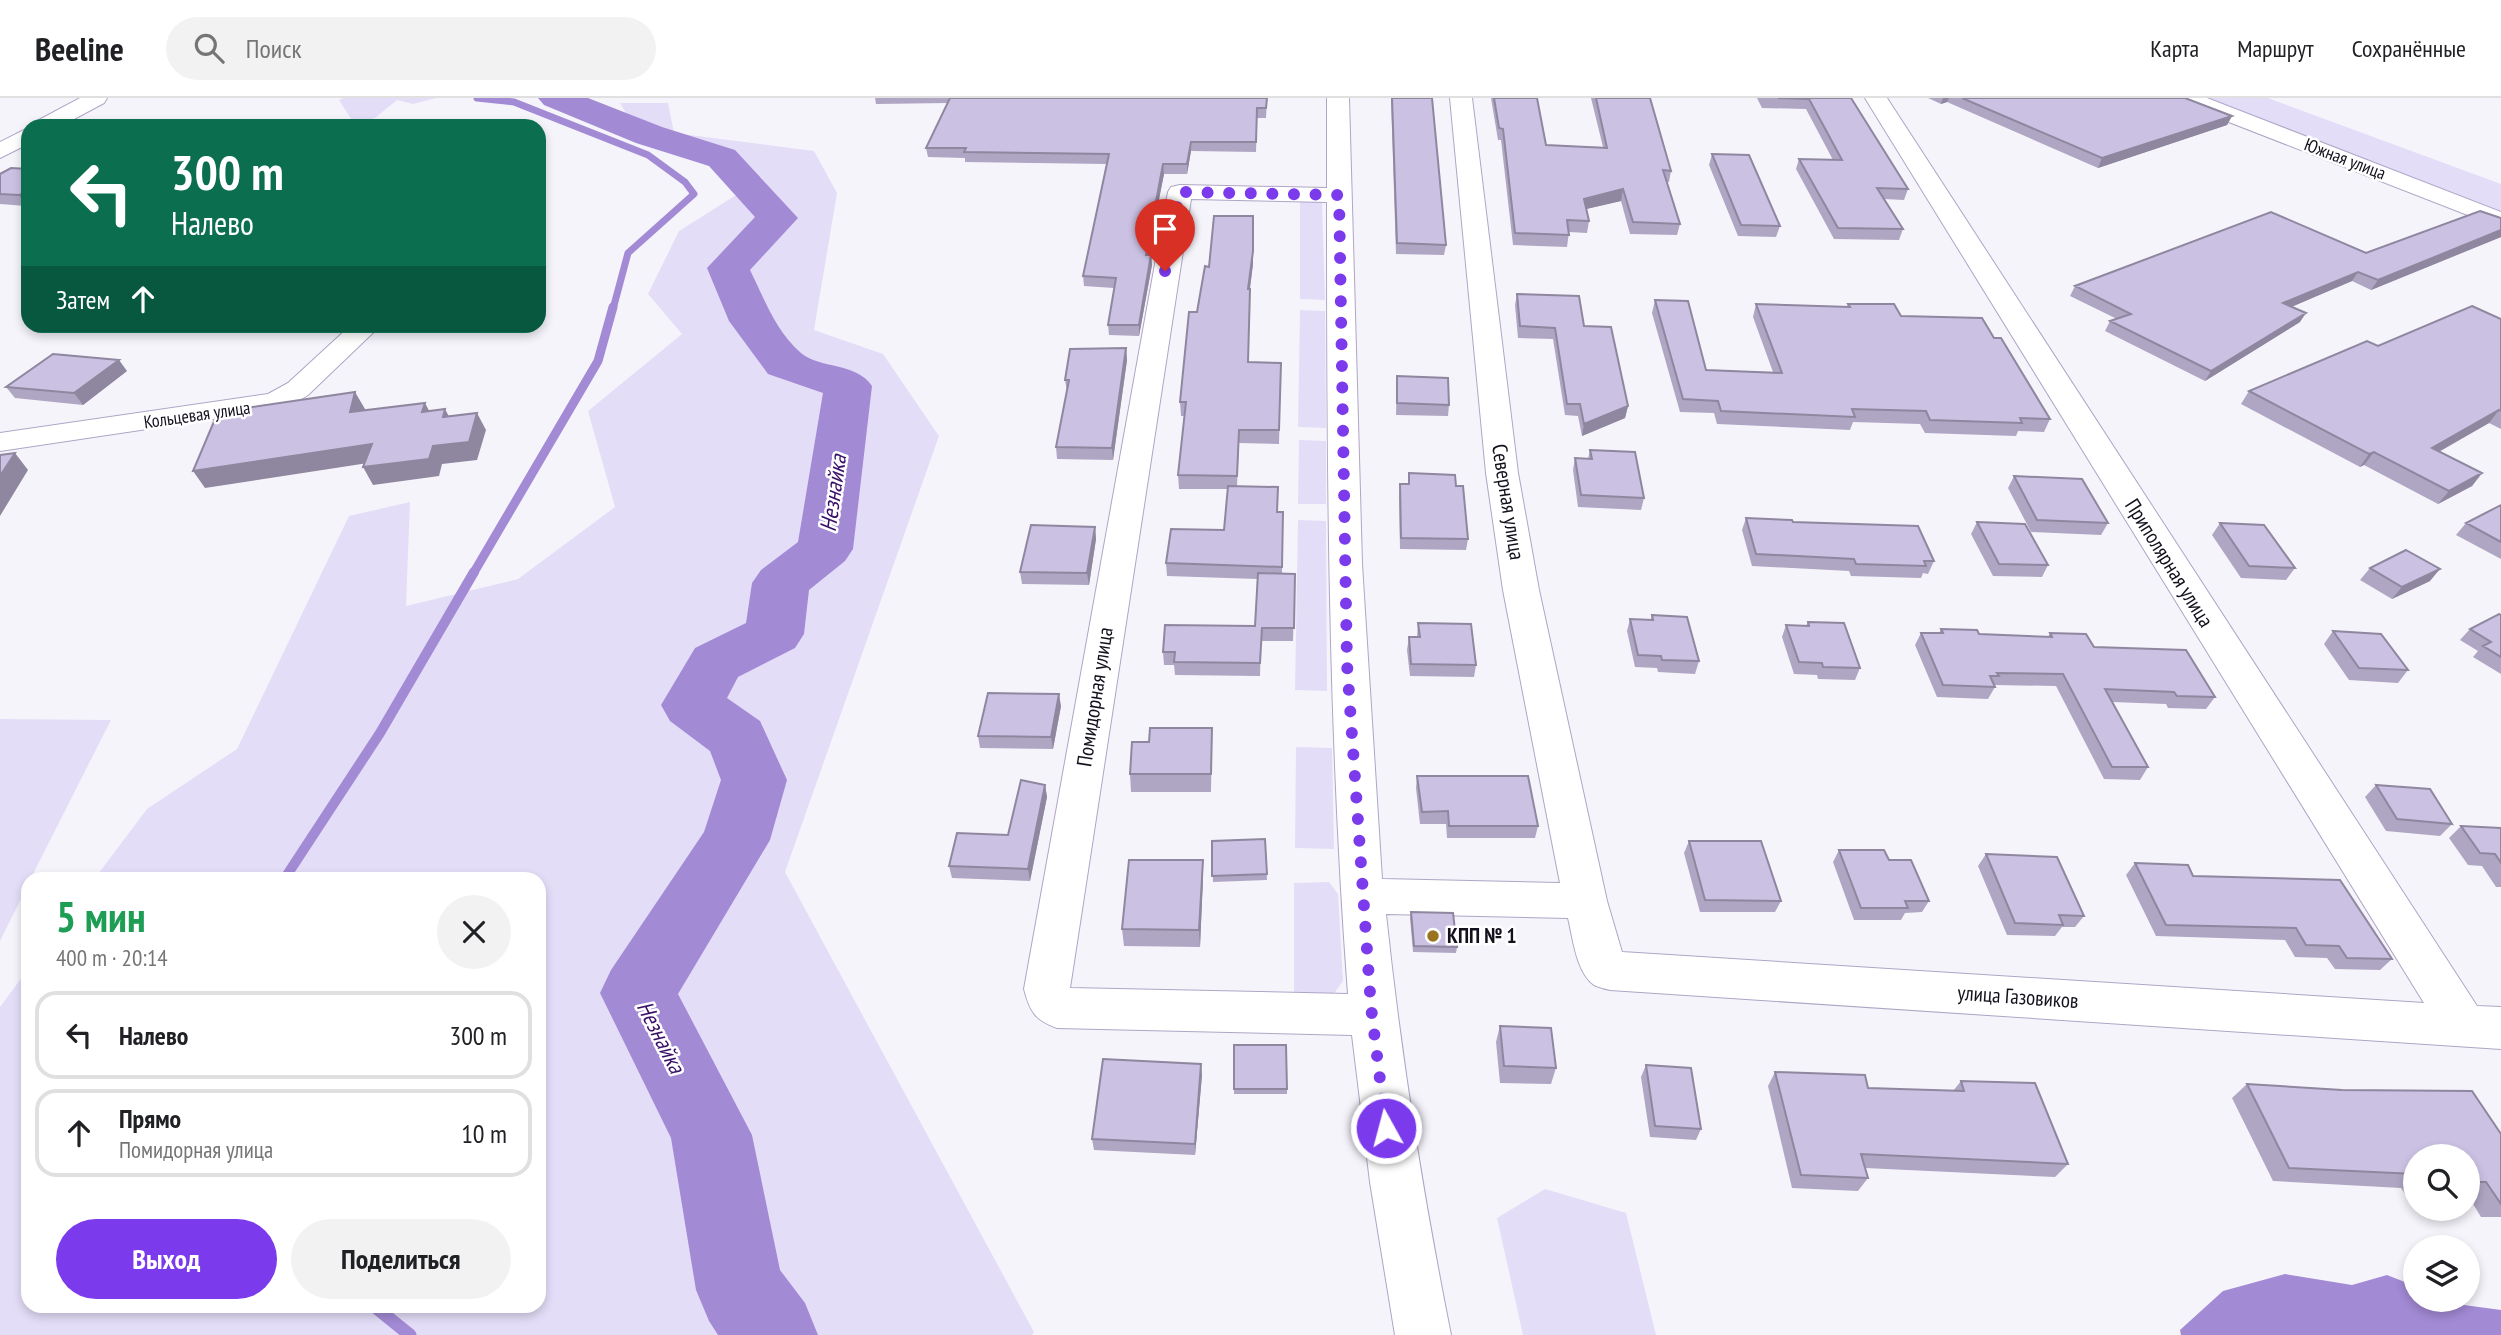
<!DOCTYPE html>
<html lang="ru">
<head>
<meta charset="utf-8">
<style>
	:root { --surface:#fff; --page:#f2f2f2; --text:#202124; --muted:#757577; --line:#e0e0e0; --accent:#7c3aed }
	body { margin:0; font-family:"PT Sans Narrow",sans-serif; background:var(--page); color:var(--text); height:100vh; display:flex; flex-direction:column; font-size:26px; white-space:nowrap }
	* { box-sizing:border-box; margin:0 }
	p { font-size:23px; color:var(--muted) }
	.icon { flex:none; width:38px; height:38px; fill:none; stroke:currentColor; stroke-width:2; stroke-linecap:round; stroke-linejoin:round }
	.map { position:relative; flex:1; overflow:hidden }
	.details { position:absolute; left:21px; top:774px; width:525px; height:441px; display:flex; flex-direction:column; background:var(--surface); border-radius:21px; box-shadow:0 4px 10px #0003 }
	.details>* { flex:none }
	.top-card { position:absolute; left:21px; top:21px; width:525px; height:214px; border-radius:21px; box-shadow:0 4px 10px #0003; background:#0b6e4f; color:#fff; overflow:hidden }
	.buttons { position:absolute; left:2403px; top:1046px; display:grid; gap:14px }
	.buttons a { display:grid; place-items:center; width:77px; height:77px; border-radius:50%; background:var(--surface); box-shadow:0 4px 10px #0003; font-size:35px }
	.pin { position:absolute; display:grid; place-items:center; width:60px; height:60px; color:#fff; margin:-72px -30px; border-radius:50% 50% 50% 0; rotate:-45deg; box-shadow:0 0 7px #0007 }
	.pin .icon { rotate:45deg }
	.me { position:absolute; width:77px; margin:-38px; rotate:353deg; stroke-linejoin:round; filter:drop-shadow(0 0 5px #0008) }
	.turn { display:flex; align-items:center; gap:24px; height:147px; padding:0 35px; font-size:32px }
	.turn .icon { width:91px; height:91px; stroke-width:2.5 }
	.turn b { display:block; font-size:49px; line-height:60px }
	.then { display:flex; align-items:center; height:66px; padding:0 35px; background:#0003; gap:14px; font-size:26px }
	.round { display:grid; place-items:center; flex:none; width:74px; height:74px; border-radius:37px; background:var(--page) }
	.head { display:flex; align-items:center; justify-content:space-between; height:119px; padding:0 35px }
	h1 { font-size:42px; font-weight:700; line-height:52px; color:#1e9e55 }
	.action { display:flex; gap:14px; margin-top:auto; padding:14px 35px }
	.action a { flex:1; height:80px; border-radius:42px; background:var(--accent); color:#fff; font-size:28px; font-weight:700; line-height:80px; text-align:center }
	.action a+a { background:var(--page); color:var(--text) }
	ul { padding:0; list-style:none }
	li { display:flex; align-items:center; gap:21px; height:88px; margin:0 14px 10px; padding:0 21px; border:4px solid var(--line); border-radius:21px }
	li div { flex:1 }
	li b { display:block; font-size:26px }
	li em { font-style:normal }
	header { display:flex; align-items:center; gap:42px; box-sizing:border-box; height:98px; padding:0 35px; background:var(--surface); border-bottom:2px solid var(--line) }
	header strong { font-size:33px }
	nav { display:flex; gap:38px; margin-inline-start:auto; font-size:24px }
	.search { width:490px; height:63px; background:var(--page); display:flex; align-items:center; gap:18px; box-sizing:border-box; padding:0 24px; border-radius:38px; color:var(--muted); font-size:26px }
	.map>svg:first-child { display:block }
</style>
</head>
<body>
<header>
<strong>Beeline</strong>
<div class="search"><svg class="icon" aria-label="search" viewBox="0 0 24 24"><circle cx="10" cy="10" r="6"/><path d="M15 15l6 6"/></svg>Поиск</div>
<nav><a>Карта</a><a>Маршрут</a><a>Сохранённые</a></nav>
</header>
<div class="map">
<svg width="2501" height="1237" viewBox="0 0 2501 1237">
	<rect width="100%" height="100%" fill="#f6f4fb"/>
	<path fill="#e4ddf8" d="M343 0H436L413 6 397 2 375 20 355 27 339 2Z
		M2202 0H2268L2501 86V116Z
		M620 5H668L674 35 814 53 837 95 814 232 883 256 939 338 785 774 1034 1234 1032 1237H0V909L28 871V1208H539V780H95L147 711 237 651 349 418 410 404 406 508 518 481 615 409 588 313 682 236 648 196 679 133 763 80 643 44Z
		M1300 102H1322L1325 202 1300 201Z
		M1300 212 1325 213 1326 330 1298 329Z
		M1299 342 1326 343V406H1298Z
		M1298 422 1326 423 1327 593 1295 592Z
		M0 621 111 622 31 780H28V787L0 843Z
		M1296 649 1332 650 1334 751 1295 750Z
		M1329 784 1338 796 1343 883 1333 897 1294 901V785Z
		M1545 1091 1626 1115 1656 1237H1523L1497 1120Z"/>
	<path fill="#a38ad5" d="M2285 1176 2352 1187 2387 1177 2415 1188V1202H2451L2464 1207 2501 1212V1237H2181L2180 1232 2223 1193Z"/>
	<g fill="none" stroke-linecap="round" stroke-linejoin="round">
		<path stroke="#a38ad5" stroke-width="7" d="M477 0 514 4 648 57 685 84 694 96 628 155 613 211"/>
		<path stroke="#a38ad5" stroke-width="9" d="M473 476 598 263 613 209"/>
		<path stroke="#a38ad5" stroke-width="10" d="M285 780 380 635 474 474"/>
		<path stroke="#a38ad5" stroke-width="13" d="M374 1208 410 1237"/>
		<path fill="#a38ad5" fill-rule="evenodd" d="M538 0H588L662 29 735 52 798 120 750 172C764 200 776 234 801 255 820 271 856 264 872 288L853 451 845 463 809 492 804 536 795 550 738 579 727 600 760 623 787 682 770 742 678 896 752 1037 780 1172 805 1205 818 1237H718L709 1223 696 1192 671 1040 600 895 611 872 704 734 721 682 710 653 670 623 661 607 695 550 746 525 752 485 761 472 798 444 823 295 768 276 729 223 707 170 755 119 709 68 636 45 544 7Z"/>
		<g stroke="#afa5c6" stroke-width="2">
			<path id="minor" d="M80 0H107L104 5 61 28H34L37 23Z
				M1327 0H1349L1362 466 1382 781 1560 785 1503 492 1486 375 1450 0H1472L1518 375 1539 492 1607 803 1622 854 2424 905 1865 0H1887L2477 908 2501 909V951L1610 892C1606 891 1598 889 1594 887 1576 874 1573 840 1568 820L1386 816C1401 958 1423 1097 1451 1237H1395L1370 1084 1352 937 1057 930C1035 922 1030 914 1024 891L1168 94 1171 89 1180 87 1327 90ZM1191 101 1327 104C1327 369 1328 633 1348 896L1070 890Z
				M2177 0H2207L2501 114V130L2180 5Z
				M28 30V46L0 60V44Z
				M350 228H380L308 297 287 310 0 353V335L268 296 288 285Z"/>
		</g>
		<use href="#minor" fill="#fff" fill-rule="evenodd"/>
	</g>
	<path fill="#afa6c3" d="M875 0H1267L1266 20H1257L1256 54 1191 53 1187 76H1164L1148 157H1151L1152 167 1139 238 1109 237 1108 227 1114 190 1084 188 1083 178 1107 66 965 64V60L928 59 926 50 948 5 876 6Z
		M1391 0H1432L1446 147 1444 157 1396 156Z
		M1491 0H1537L1546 47 1603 49 1591 0H1650L1671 73 1669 84H1667L1680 126 1677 137 1630 136 1621 103 1586 111 1589 123 1587 135 1569 134 1567 149 1513 147 1501 42H1498Z
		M1757 0H1851L1908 91 1904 102 1884 101 1903 131 1899 142 1834 141 1796 71 1799 61 1833 62 1806 11 1762 10Z
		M1928 0H2185L2232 18 2227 27 2098 70 1947 4 1941 6Z
		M1712 56 1780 128 1776 139 1738 138 1709 67Z
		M11 70 26 108 0 106V76Z
		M2501 120V139L2371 192 2352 183 2291 209 2300 224 2205 283 2105 233 2110 223 2117 221 2070 198 2075 188 2366 155Z
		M1253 166 1250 191 1248 264 1281 265 1279 346 1239 345 1237 388 1278 414H1283L1282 476H1295L1293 543H1261L1260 578 1175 577 1174 567H1164L1163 554 1255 528 1257 481 1167 478 1166 465 1224 432 1228 391H1179L1178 377 1184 318H1181L1180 304 1197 214Z
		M1517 196 1584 228 1628 308 1625 320 1582 338 1578 318 1565 317 1553 241 1518 240 1515 207Z
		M1655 202 1706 272 1773 274 1753 219 1756 206 1847 209 1848 206 1994 240 2050 321 2044 334 2018 333 2016 338 1925 335 1920 326 1853 324 1850 332 1717 326 1714 315 1680 314 1652 215Z
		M2501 221V331L2489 325 2439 354 2482 375 2472 388 2438 406 2364 367 2360 369 2241 306 2249 293 2378 248Z
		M1126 250 1127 262 1113 362 1057 361 1056 349 1067 294 1065 282Z
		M127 273 83 307 15 300 6 289Z
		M1397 278 1449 307 1448 318 1396 317Z
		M1590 352 1644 400 1641 412 1578 409 1573 372 1575 360 1588 361Z
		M1409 375 1456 388 1468 441 1466 452 1400 451 1399 397 1400 386H1408Z
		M2014 378 2108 425 2101 437 2031 434 2008 390Z
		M2501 407V461L2456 437 2466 425Z
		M1746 420 1793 424 1934 463 1928 476 1923 475 1921 480 1851 478 1849 473 1752 468 1742 432Z
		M1977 424 2048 467 2042 479 1993 478 1971 436Z
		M2220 425 2295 470 2286 482 2241 480 2212 437Z
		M1095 429 1096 441 1089 487 1022 486 1020 474Z
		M2370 470 2430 483 2392 501 2360 482Z
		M1652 517 1699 563 1695 576 1658 574 1657 570 1635 569 1627 533 1630 521H1651Z
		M2501 517V576L2473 559 2478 553 2460 542 2470 531Z
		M1808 524 1860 570 1855 582 1818 581 1817 577 1794 576 1782 539 1786 527 1806 528Z
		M1418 525 1476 567 1474 579 1410 578 1407 552 1409 539H1417Z
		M1941 531 1979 536 2048 539 2050 535 2094 549 2215 599 2206 611 2168 610 2166 606 2112 604 2148 669 2140 682 2104 681 2056 588 1994 587 1995 589 1988 601 1937 599 1915 547 1921 535H1939Z
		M2333 533 2408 572 2398 585 2349 582 2324 546Z
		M1061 608 1053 651 980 650 978 638Z
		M1212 630 1211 694H1131L1130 676 1149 644Z
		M1417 678 1538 728 1535 740H1447L1446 726H1420L1416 690Z
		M1045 687 1047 699 1030 783 952 780 949 768 1008 737Z
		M2376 687 2452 726 2440 738 2386 733 2365 699Z
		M2461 728 2501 730V789H2496L2482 768 2468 767 2449 740Z
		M1265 741 1267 782 1213 784 1212 743Z
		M1689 743 1781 803 1775 814H1700L1684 755Z
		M1839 752 1889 762 1929 803 1922 814 1905 815 1901 822H1854L1833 764Z
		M1986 756 2084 818 2075 829H2062L2055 838 2007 837 1978 768Z
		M1203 762V780L1200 849 1124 848 1122 831Z
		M2135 765 2193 778 2392 861 2380 872 2335 871 2327 860 2295 859 2285 842 2156 838 2126 777Z
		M1411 814 1457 849 1456 855 1413 854 1410 820Z
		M1500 928 1556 970 1551 986 1500 985 1496 944Z
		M1234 947 1287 991V996H1234Z
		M1646 967 1701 1031 1696 1042 1650 1039 1641 979Z
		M1775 974 1868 990 1953 993 1961 983 2068 1066 2055 1079 1865 1070 1868 1080 1858 1093 1792 1090 1768 988Z
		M1202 977 1195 1057 1094 1052 1092 1041Z
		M2247 986 2501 1036V1119H2481L2468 1098V1059H2415V1097H2406L2401 1090 2273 1083 2232 1000Z"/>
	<path fill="#8e879f" d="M1943 0H1949L1947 4 1941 6Z
		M2232 18 2227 27 2098 70 2102 60Z
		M1191 44V53L1187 76V66Z
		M1163 66 1164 76 1146 167V157Z
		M1623 91 1621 103 1582 112 1584 101Z
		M28 92V107L26 108 19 97Z
		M1253 131V166L1248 204V191Z
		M2501 132V139L2371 192 2378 182Z
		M1151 157 1152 167 1139 238V227Z
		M2358 174 2352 183 2277 215 2283 205Z
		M2306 215 2300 224 2205 283 2211 273Z
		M1126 250 1127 262 1113 362 1112 350Z
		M119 262 127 273 83 307 74 295Z
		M355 294 365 311 359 331 350 314Z
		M425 305 434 322 422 314Z
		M1628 308 1625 320 1582 338 1584 326Z
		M445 311 454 328 443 319Z
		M2499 312 2489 325 2422 363 2432 350Z
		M477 315 486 332 477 362 442 366 439 378 373 387 363 369 433 348Z
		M372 346 381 363 205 390 193 373Z
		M2374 354 2364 367 2360 369 2369 356Z
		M15 355 28 372 0 418V378Z
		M2482 375 2472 388 2438 406 2449 393Z
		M1095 429 1096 441 1089 487 1087 475Z
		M2440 471 2430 483 2392 501 2402 489Z
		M1059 596 1061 608 1053 651 1051 639Z
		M1045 687 1047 699 1030 783 1028 771Z
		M1203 762V780L1200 849 1199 832Z
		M1201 966 1202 977 1195 1057V1046Z"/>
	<path fill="#cbc1e3" stroke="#8e879f" stroke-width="2" d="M950 0H1267L1266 10H1257L1256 44H1191L1187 66H1163L1146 157H1151L1139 227H1108L1116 180 1083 178 1109 56 964 54 966 50H926Z
		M1392 0H1432L1446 147 1397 145Z
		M1494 0H1537L1546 47 1607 50 1596 0H1650L1671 73 1663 72 1680 126 1633 124 1623 91 1584 101 1589 123 1567 122 1569 137 1515 135 1503 31 1499 30Z
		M1778 0H1851L1908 91 1877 90 1903 131 1838 130 1799 61 1842 62 1809 1Z
		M1962 0H2185L2232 18 2102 60Z
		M180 24 243 28H173Z
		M1712 56 1749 57 1780 128 1741 127Z
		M11 70 28 71V92L19 97 0 96V76Z
		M2480 113 2501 120V132L2378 182 2358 174 2283 205 2306 215 2211 273 2110 223 2131 216 2075 188 2271 114 2366 155Z
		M1214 118H1253V153L1248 191H1250L1248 264 1281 265 1279 332H1239L1237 378 1178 377 1186 304H1180L1189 214H1197L1205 168 1209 169Z
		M1517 196 1579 198 1584 228 1611 229 1628 308 1584 326 1580 306H1567L1555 230 1520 228Z
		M1655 202 1688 203 1706 272 1782 275 1756 206 1850 209 1848 206H1894L1901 218 1982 220 1994 240H2001L2050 321 2020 320 2022 325 1930 322 1926 313 1852 311 1855 319 1721 313 1718 303 1683 301Z
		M2472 208 2501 221V313L2499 312 2432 350 2482 375 2449 393 2374 354 2369 356 2249 293 2367 243 2378 248Z
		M1126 250 1112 350 1056 349 1069 282H1065L1070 251Z
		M53 256 119 262 74 295 6 289Z
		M1397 278 1448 280 1449 307 1397 305Z
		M355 294 350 314 425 305 422 314 445 311 443 319 477 315 469 344 433 348 429 361 363 369 372 346 193 373 218 314Z
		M1590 352 1635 354 1644 400 1581 397 1575 360 1592 361Z
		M15 355 0 378V357Z
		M1409 375 1455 377 1456 388H1463L1468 441 1401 440 1400 386H1409Z
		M2014 378 2082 381 2108 425 2037 422Z
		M1228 388 1278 389 1277 414H1283L1282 469 1166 465 1171 431 1224 432Z
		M2501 407V444L2466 425Z
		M1746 420 1792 422 1793 424 1918 428 1934 463H1924L1926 468 1856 466 1854 461 1756 456Z
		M1977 424 2025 426 2048 467 1999 466Z
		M2220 425 2264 427 2295 470 2249 468Z
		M1031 427 1095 429 1087 475 1020 474Z
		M2406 452 2440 471 2402 489 2370 470Z
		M1258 475 1295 476 1294 530H1262L1260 565 1174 564 1175 554H1163L1165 527 1255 528Z
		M2499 516 2501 517V559L2483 548 2491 544 2470 531Z
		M1652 517 1687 519 1699 563 1662 562 1661 558 1638 557 1630 521 1653 522Z
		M1808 524 1844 525 1860 570 1823 569 1822 565 1799 564 1786 527 1809 528Z
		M1418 525 1471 526 1476 567 1411 566 1409 539H1420Z
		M1941 531 1977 532 1979 536 2052 539 2050 535 2086 536 2094 549 2186 552 2215 599 2177 598 2174 594 2105 591 2148 669H2112L2063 576 1997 575 1999 578H1990L1995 589 1943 587 1921 535H1943Z
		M2333 533 2381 536 2408 572 2359 570Z
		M988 595 1059 596 1051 639 978 638Z
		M1150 630H1212L1211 676H1130L1132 644H1149Z
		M1417 678H1528L1538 728H1449L1448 713 1422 714Z
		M1021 682 1045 687 1028 771 949 768 957 735 1008 737Z
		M2376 687 2430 691 2452 726 2397 721Z
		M2461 728 2501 730V765L2495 756 2480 755Z
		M1265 741 1267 776 1212 778V743Z
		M1689 743H1761L1781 803 1705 802Z
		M1839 752H1884L1889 762H1911L1929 803H1905L1908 810H1861Z
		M1986 756 2057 759 2084 818 2059 817 2063 827 2015 825Z
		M1129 762H1203L1199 832 1122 831Z
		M2135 765 2188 767 2193 778 2340 782 2392 861 2347 860 2339 848 2306 847 2296 830 2166 827Z
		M1411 814 1453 815 1457 849 1414 848Z
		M1500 928 1551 930 1556 970 1504 968Z
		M1234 947H1286L1287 991H1234Z
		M1103 961 1201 966 1195 1046 1092 1041Z
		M1646 967 1691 970 1701 1031 1655 1028Z
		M1775 974 1865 977 1868 990 1964 993 1961 983 2035 985 2068 1066 1861 1056 1868 1080 1801 1077Z
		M2247 986 2342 992 2472 993 2501 1036V1106L2486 1084H2468V1059H2415V1076L2289 1070Z"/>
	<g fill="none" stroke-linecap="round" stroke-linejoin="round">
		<path stroke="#7c3aed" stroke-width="12" stroke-dasharray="0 21.6" d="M1165 173 1180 94 1339 97 1347 566 1371 909 1386 1030"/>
	</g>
	<circle fill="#99741e" stroke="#fff" stroke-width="2.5" cx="1433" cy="838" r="7"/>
	<g text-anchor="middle" stroke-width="5" stroke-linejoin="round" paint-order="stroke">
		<g font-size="18" fill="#14101c" stroke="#fff">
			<text transform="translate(2345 61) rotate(21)" y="6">Южная улица</text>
			<text transform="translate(197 317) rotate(-8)" y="6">Кольцевая улица</text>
		</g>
		<g font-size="21" fill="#14101c" stroke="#fff">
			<text transform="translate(1508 404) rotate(81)" y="7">Северная улица</text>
			<text transform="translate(2169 465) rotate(58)" y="7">Приполярная улица</text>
			<text transform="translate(1095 599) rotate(-81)" y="7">Помидорная улица</text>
			<text transform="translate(2018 899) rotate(4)" y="7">улица Газовиков</text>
		</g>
		<g font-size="21" font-weight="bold" fill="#14101c" stroke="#fff" text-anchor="start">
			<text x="1447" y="845">КПП № 1</text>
		</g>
		<g font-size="23" font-style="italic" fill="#390f68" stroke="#fff">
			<text transform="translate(833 395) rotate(-82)" y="8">Незнайка</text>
			<text transform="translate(661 939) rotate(63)" y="8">Незнайка</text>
		</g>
	</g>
</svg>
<div class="buttons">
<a><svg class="icon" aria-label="search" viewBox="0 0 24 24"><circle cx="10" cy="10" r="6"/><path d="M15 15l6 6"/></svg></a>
<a><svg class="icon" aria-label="layers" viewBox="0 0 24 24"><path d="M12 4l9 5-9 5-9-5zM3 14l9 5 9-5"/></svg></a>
</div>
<div class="pin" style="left:1165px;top:173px;background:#d93025"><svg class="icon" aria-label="arrive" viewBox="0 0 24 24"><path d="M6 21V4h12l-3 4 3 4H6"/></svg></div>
<svg class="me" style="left:1386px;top:1030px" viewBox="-20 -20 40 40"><circle r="17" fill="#7c3aed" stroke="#fff" stroke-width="3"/><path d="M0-11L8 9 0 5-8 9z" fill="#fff"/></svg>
<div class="top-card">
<div class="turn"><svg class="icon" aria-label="left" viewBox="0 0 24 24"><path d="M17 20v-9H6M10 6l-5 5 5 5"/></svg><div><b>300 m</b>Налево</div></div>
<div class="then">Затем<svg class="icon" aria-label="ahead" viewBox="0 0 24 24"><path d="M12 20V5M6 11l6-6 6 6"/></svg></div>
</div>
<section class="details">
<div class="head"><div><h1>5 мин</h1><p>400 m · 20:14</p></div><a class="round"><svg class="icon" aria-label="close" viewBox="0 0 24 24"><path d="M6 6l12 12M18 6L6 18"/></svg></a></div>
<ul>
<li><svg class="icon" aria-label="left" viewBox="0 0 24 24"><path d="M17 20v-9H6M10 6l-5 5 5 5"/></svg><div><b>Налево</b></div><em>300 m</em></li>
<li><svg class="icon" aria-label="ahead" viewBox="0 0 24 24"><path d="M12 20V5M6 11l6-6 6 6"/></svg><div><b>Прямо</b><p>Помидорная улица</p></div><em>10 m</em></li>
</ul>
<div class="action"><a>Выход</a><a>Поделиться</a></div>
</section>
</div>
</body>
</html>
